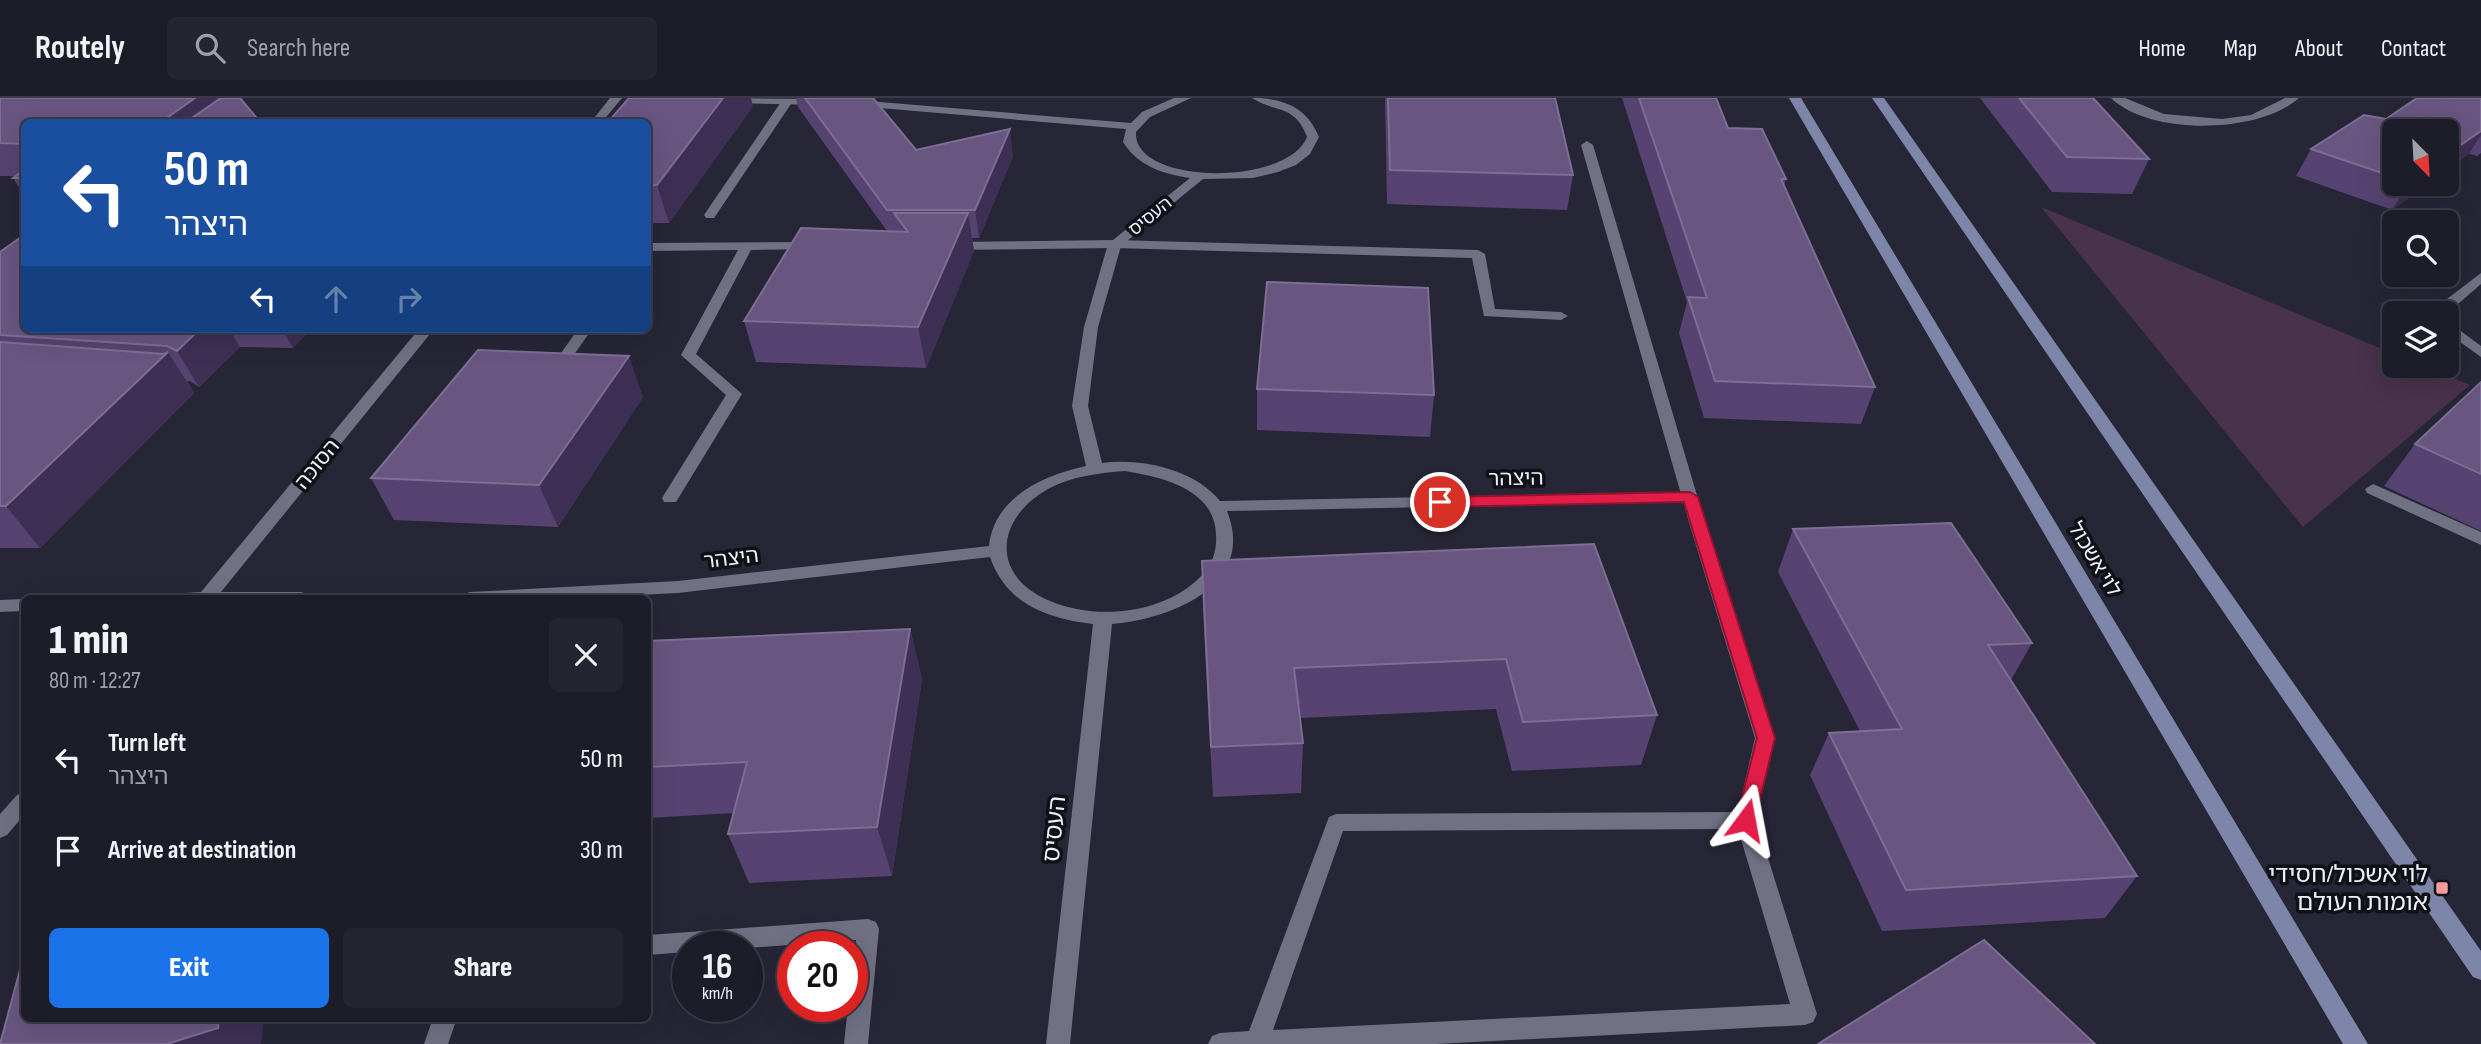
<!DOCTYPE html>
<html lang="en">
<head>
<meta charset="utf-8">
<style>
	:root { --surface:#1d1c29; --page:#252531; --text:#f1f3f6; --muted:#a0a1a8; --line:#3b3a46; --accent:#1a73e8 }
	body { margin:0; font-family:"Sofia Sans Condensed","Noto Sans Hebrew",sans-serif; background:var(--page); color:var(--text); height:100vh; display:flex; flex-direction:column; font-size:26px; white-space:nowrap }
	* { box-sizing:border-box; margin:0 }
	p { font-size:23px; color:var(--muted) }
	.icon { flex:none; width:38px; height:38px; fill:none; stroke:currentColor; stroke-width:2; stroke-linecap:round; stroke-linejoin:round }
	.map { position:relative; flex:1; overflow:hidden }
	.side { position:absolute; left:21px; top:497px; width:630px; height:427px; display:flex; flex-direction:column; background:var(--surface); border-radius:10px; box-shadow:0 7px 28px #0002,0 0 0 2px var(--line) }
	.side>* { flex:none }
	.guide { position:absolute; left:21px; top:21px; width:630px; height:214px; border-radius:10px; box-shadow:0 7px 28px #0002,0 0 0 2px var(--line); background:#1a4fa0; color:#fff; overflow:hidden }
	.needle { width:46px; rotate:156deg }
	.buttons { position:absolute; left:2382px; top:21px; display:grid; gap:14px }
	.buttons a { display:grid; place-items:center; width:77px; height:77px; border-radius:10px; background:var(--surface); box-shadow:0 7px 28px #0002,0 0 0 2px var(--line); font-size:35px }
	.speed { position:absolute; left:672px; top:833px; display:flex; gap:14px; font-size:35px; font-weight:700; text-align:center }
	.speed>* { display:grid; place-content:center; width:91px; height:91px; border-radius:50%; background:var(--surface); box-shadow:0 7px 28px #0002,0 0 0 2px var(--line); line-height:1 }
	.speed small { font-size:18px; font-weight:400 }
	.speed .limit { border:10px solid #d22; background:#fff; color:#111 }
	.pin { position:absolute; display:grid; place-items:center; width:60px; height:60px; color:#fff; margin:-30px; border:4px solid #fff; border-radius:50%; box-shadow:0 2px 7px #0007 }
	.me { position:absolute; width:77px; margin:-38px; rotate:13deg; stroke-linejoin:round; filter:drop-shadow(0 0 5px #0008) }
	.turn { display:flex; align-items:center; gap:24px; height:147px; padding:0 28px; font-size:32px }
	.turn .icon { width:91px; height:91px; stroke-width:2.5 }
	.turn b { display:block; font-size:49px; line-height:60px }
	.lanes { display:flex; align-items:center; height:66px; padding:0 28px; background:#0003; justify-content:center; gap:35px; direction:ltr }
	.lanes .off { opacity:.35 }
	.round { display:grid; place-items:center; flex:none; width:74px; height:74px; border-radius:10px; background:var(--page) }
	.overview { display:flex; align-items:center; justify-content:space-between; height:119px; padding:0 28px }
	h1 { font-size:42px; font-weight:800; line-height:52px }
	.button { display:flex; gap:14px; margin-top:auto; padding:14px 28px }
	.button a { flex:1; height:80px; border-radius:10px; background:var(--accent); color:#fff; font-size:28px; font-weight:800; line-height:80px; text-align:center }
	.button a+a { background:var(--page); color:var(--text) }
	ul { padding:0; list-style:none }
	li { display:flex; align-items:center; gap:21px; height:91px; padding:0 28px }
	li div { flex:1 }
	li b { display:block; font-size:26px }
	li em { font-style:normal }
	header { display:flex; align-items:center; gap:42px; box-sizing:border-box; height:98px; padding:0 35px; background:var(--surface); border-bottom:2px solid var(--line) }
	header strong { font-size:33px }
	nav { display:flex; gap:38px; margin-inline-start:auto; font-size:24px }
	.search { width:490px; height:63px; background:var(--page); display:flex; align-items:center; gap:18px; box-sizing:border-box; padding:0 24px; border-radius:10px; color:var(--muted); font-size:26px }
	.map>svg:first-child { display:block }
</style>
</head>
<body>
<header>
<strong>Routely</strong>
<div class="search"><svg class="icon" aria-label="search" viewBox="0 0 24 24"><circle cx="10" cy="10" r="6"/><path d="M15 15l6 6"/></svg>Search here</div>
<nav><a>Home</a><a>Map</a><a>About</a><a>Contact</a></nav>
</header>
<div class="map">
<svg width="2481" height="946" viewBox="0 0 2481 946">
	<rect width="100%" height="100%" fill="#272637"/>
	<path fill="#49324c" d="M2041 109 2394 256V268H2423L2470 287 2303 429Z"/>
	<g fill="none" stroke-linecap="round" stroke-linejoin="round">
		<path fill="#717184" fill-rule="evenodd" d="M783 1 793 3 714 120H706L704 117Z
			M1587 43 1593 47 1707 431 1775 640 1756 722 1817 916 1813 924 1805 927 1436 946H1208L1212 938 1220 935 1249 933 1329 719 1336 716 1738 714 1755 640 1691 431 1581 47ZM1738 731 1790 906 1273 932 1343 733Z
			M1115 142 1478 152 1485 156 1495 211 1561 214 1568 218 1561 222 1484 218 1472 160 1115 150 949 152 942 148 949 144Z
			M812 144 819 148 817 151 751 152 696 256 742 296 676 404H664L662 400 726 297 681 257 738 152 648 153V145Z
			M578 231H592L571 261H561L559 258Z
			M2373 386 2481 434V447L2367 395 2365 391Z
			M868 821 876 824 879 831 868 946H844L848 908H852L856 842 747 850 688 849V854L648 857V837Z
			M433 920H457L448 946H424Z"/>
		<path fill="#717184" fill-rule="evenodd" d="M610 0H622L602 24H591Z
			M726 0 821 1 827 4 821 7 730 5 726 4Z
			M1174 0H1191L1150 19 1136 34C1132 87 1287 89 1307 39 1295 6 1275 15 1252 0 1283 0 1307 9 1319 39L1310 56 1296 67 1278 74 1253 80 1203 81 1121 148 1098 229 1088 308 1102 365C1141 360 1194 371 1220 403L1690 394 1698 399 1690 404 1227 413C1257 488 1170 521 1112 526L1070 946H1046L1093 526C1048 521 1006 506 990 459L678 495 577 500H461L464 496 470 494 678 483 989 448C994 399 1044 377 1086 368L1072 308 1084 229 1108 146 1190 80C1163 76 1138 68 1123 44L1126 31 856 8 850 5 856 2 1131 25 1142 14ZM1125 373C1162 379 1215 391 1216 437 1217 451 1213 465 1203 476 1167 516 1097 523 1050 503 990 478 995 421 1048 391 1072 378 1099 375 1125 373Z
			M2111 0H2125L2164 16 2222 21 2251 17 2285 0H2299C2259 36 2150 38 2111 0Z
			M2481 175V186L2458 206 2451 220 2446 221V215H2440L2447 201Z
			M2446 222 2481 248V259L2446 234Z
			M419 231H434L221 494H301L307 496 310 500H165L168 496 201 494Z
			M24 501V513L0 514V502Z
			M24 695V717L7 737 0 740V716L17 697Z"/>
		<path fill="#7d86a8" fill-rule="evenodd" d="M1789 0H1801L2368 946H2343Z
			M1872 0H1884L2481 853V882L2473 879Z"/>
	</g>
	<path fill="#574371" d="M0 0 24 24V97L13 80 16 78H0Z
		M796 0H873L916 52 1013 58 979 140H972L974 153 926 270 756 264 744 223 887 133 798 9Z
		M1385 0H1555L1573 77 1567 112 1387 106Z
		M1622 0H1716L1728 30 1786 81 1784 88 1875 289 1861 326 1704 320 1679 235 1687 204Z
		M1980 0H2093L2149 61 2132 96 2052 94Z
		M2481 0V55L2477 58 2394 33V86H2428L2392 112 2296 78 2311 51Z
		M753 8 669 125H648V24Z
		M0 154 24 231H311L293 250 240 249 199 289 190 283H187L194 295 40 450H0Z
		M2481 284V433L2384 388 2415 346Z
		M1257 291 1434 297 1430 339 1257 332Z
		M643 299 558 429 394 422 371 380Z
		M1793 431 2032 545 2011 582 2137 778 2105 820 1882 833 1810 677 1829 635 1860 633 1778 474Z
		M1594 446 1657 617 1641 667 1512 673 1496 611 1300 620 1303 645 1301 695 1213 699 1203 513 1202 463Z
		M910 531 922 581 892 778 749 785 728 736 734 715 648 720V543Z"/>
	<path fill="#3d3054" d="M195 0H225L221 24H161Z
		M723 0H751L753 8 669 125 657 87Z
		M256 19 258 24H249Z
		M1010 31 1013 58 979 140 975 112Z
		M2481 33V37L2469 56 2446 72V57Z
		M2408 86H2428L2392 112Z
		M968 115 974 153 926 270 918 229Z
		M200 231H229L240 249 199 289 177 253Z
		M282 231H311L293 250Z
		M168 254 194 295 40 450 6 408Z
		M629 258 643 299 558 429 539 387Z
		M910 531 922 581 892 778 877 729Z
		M219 920H264L261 946H167Z"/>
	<path fill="#685680" stroke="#7d6e94" stroke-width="2" d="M0 0H195L161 24H24V46L0 45Z
		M221 0H240L256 19 249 24H186Z
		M629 0H723L657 87H648V24H608Z
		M805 0H873L916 52 1010 31 975 112H887Z
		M1388 0H1555L1573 77 1390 72Z
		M1639 0H1716L1728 30 1762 31 1786 81H1781L1875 289 1715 283 1688 199 1707 200Z
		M2019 0H2093L2149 61 2067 59Z
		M2417 0H2481V33L2446 57V33H2394V79L2311 51 2364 17 2386 21Z
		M24 72V80H13Z
		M894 115H968L918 229 744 223 801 130 908 134Z
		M24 137V231H200L177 253 167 248 0 237V154Z
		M1267 184 1428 190 1434 297 1257 291Z
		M0 244 164 256 168 254 6 408H0Z
		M478 252 629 258 539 387 371 380Z
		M2481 284V376L2415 346Z
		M1951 425 2032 545 1988 547 2137 778 1906 792 1829 635 1902 631 1793 431Z
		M1594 446 1657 617 1523 624 1506 561 1294 570 1303 645 1211 649 1202 463Z
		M910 531 877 729 728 736 747 664 648 669V543Z
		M1984 842 2095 946H1818Z
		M24 857V920H219L218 930 167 946H0Z"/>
	<path fill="#e11d48" stroke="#92132f" stroke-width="2" d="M1690 394 1698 399 1775 640 1755 722 1753 728 1746 730 1739 728 1736 722 1757 640 1684 404 1440 409 1432 404 1440 399Z"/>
	<rect fill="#f59b9b" stroke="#101017" stroke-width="2.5" x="2435" y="783" width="14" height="14" rx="3.5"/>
	<g text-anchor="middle" stroke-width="7" stroke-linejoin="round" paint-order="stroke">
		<g font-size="18" fill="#f0f0fc" stroke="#101017">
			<text transform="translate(1150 118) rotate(-39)" y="6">העסיס</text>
		</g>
		<g font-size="21" fill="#f0f0fc" stroke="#101017">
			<text transform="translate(317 366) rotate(-51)" y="7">הסוכה</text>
			<text transform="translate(1516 380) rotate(-1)" y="7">היצהר</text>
			<text transform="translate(731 460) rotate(-7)" y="7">היצהר</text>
			<text transform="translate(2095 461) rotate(59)" y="7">לוי אשכול</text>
		</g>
		<g font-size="24" fill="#f0f0fc" stroke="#101017">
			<text transform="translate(1054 731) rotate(-84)" y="8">העסיס</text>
		</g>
		<g font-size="24" fill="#f0f0fc" stroke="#101017" text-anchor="end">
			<text x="2428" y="784">לוי אשכול/חסידי<tspan x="2428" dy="28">אומות העולם</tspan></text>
		</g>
	</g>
</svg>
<div class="buttons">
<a><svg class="needle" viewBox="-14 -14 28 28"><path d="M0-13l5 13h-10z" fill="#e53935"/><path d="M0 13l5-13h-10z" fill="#a0a1a8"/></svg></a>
<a><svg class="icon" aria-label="search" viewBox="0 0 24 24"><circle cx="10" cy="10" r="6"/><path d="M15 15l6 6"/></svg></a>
<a><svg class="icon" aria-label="layers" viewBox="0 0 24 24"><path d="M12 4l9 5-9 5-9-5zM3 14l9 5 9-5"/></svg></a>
</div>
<div class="speed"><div>16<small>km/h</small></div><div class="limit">20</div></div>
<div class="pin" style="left:1440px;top:404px;background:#d93025"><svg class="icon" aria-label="arrive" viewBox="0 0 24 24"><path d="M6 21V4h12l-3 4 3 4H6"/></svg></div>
<svg class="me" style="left:1746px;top:722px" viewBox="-20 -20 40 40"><path d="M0-17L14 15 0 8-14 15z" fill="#e11d48" stroke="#fff" stroke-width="4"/></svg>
<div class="guide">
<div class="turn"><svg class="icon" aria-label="left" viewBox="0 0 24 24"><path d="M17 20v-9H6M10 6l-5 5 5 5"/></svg><div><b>50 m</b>היצהר</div></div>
<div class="lanes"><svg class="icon" aria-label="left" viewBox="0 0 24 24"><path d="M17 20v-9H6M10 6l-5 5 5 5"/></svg><svg class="icon off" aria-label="ahead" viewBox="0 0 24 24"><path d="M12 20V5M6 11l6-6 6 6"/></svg><svg class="icon off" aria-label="right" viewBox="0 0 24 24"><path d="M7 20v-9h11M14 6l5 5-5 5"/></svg></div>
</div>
<section class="side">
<div class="overview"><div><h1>1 min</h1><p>80 m · 12:27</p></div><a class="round"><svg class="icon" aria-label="close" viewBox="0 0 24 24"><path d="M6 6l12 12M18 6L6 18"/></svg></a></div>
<ul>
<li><svg class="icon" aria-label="left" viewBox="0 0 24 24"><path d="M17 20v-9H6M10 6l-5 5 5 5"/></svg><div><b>Turn left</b><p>היצהר</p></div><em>50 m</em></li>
<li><svg class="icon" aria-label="arrive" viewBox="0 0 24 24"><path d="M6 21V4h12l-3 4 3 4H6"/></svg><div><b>Arrive at destination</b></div><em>30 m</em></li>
</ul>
<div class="button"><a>Exit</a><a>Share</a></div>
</section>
</div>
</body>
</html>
